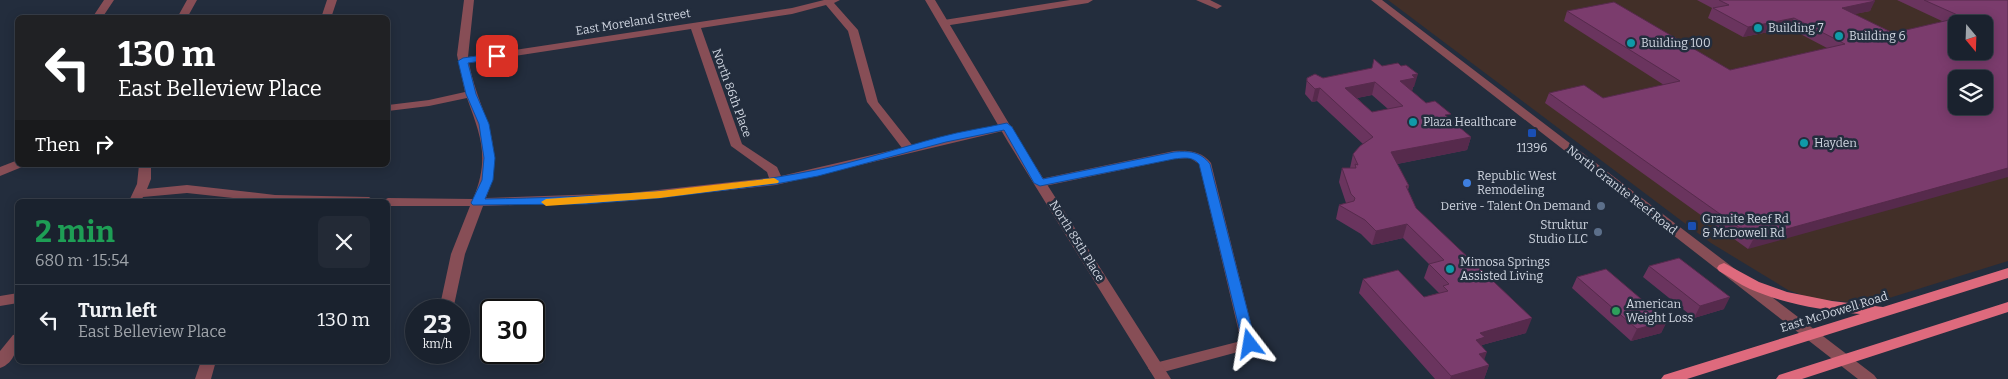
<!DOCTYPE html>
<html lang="en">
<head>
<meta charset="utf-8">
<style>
	:root { --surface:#1a222e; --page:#232a36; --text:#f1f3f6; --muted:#9fa4aa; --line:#383f4a }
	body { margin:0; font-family:Bitter,serif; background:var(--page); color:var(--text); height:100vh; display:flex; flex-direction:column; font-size:19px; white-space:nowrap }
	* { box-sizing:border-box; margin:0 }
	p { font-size:16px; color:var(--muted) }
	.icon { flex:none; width:28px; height:28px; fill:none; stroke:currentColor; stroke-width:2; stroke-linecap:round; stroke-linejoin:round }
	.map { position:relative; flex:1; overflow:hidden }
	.panel { position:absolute; left:15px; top:199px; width:375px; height:165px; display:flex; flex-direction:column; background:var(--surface); border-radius:8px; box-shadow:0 2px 12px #0003,0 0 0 1px var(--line) }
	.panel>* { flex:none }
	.hud { position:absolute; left:15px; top:15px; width:375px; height:152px; border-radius:8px; box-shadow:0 2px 12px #0003,0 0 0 1px var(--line); background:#202124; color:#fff; overflow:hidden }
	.needle { width:32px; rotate:161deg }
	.fabs { position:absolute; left:1948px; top:15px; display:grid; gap:10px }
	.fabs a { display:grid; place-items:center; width:45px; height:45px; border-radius:8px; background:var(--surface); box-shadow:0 2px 12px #0003,0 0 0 1px var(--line); font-size:25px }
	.speed { position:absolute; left:405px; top:299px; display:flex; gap:10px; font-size:25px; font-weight:700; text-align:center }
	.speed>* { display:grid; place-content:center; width:65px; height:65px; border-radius:50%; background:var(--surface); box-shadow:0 2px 12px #0003,0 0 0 1px var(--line); line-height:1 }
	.speed small { font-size:12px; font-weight:400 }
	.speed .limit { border:2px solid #111; border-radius:8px; background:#fff; color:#111 }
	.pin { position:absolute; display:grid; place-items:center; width:42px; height:42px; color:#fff; margin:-21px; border-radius:10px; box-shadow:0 2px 8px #0006 }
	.me { position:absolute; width:55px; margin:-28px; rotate:346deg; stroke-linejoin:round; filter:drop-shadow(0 0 4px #0008) }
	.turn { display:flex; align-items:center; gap:18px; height:105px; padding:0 20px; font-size:22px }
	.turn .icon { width:65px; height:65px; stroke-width:2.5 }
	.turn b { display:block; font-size:35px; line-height:42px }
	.then { display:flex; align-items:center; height:48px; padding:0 20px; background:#0003; gap:10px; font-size:19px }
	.round { display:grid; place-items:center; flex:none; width:52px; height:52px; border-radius:8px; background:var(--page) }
	.summary { display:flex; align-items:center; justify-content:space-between; height:85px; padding:0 20px }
	h1 { font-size:30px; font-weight:700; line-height:38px; color:#1e9e55 }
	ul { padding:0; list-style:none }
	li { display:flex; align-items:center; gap:15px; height:70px; padding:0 20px; border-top:1px solid var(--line) }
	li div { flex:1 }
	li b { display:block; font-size:19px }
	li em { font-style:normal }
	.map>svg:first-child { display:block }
</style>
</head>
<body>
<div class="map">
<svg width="2008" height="379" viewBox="0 0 2008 379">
	<rect width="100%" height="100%" fill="#232d3d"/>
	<path fill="#422f28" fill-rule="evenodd" d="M1388 0H2008V261L1886 299 1850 302 1813 299 1788 290 1711 243ZM1956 24H1984V51H1956ZM1956 79H1984V106H1956Z"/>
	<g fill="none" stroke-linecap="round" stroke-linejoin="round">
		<path fill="#874e56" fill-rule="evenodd" d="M104 0H114L102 18H92Z
			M187 0H197L187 18H177Z
			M327 0H337L331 18H321Z
			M464 0H474L468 57 792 8 824 0H840L834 3 858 30 878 102 912 145 1007 124 1013 127 1007 130 776 185 630 201 483 206 465 254 453 310H439L451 254 470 206H388V201H382L388 198 473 199C490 158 481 137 467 98L429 106 388 111V105L429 100 465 92 457 55ZM826 5 848 31 867 102 902 148 781 176 777 167 742 144 701 28 792 14ZM691 29 731 146 767 172 769 178 630 193 486 198C508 141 479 116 469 63Z
			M1070 0H1093L1088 3 944 26 939 23 944 20Z
			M1196 0H1210L1222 6 1217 9Z
			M1174 151C1188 150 1202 151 1211 163L1256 344 1254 348 1249 349 1156 374 1151 372 1148 368 1151 364 1241 341 1199 164 1190 158 1174 159 1040 187 1034 183 1040 179Z
			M18 160V165H23L22 167 0 176V167Z
			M139 165H151V179L147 189 187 185 275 195 369 197 375 201H261L187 193 143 197 141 201H129L137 184Z
			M18 293V303L0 306V296Z
			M18 334C18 347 15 363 0 368V351L13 335Z
			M201 361H216L211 379H195Z"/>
		<path fill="#874e56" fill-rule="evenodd" d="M925 0H935L1020 142 1171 379H1155L1008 142Z
			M1371 0H1382L1874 375 1877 379H1858Z"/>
		<path fill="#de6a7d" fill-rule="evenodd" d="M1724 263 1759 282 1787 292 1832 301 1883 307 2008 268V278L1687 379H1661L1664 375 1860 314C1823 310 1784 304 1750 289 1739 284 1730 277 1719 271L1717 268 1719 265Z
			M2008 302V312L1802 379H1776L1779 375Z"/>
	</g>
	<path fill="#6a345e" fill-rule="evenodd" d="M1697 0H1874L1870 11 1854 14 1893 33 1944 22 1897 0H2008L1748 249 1545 103 1549 93 1603 98 1664 85 1564 21 1567 11 1730 70 1827 48 1789 28 1743 37 1708 18 1712 8Z
		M1382 66 1414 87H1413L1412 91 1426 103 1449 119 1471 137 1467 150 1397 164 1409 186 1408 190 1416 208 1526 333 1482 345 1484 360 1489 365 1484 379H1435L1359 293 1363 279 1424 297 1439 293 1424 278 1429 264 1403 238 1372 245 1361 234 1336 219 1339 205 1346 203 1339 182 1342 168H1350L1353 154 1363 144 1317 101 1312 102 1305 94 1307 78H1323ZM1372 95 1388 109 1372 112 1357 98Z
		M1649 266 1724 309 1694 318 1643 277Z
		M1577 277 1667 321 1661 333 1631 341 1572 288Z"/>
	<path fill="#562a4c" d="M1875 1 1870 11 1836 18 1842 8Z
		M1794 18 1789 28 1743 37 1748 27Z
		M1418 74 1414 87H1413L1412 91 1400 81 1412 75Z
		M1375 82 1372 95 1342 101 1345 88Z
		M1320 88 1317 101 1312 102 1315 89Z
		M1471 137 1467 150 1387 166 1391 152Z
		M2008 168V177L1748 249 1754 238Z
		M1407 224 1403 238 1372 245 1376 231Z
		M1730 297 1724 309 1694 318 1700 306Z
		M1532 318 1526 333 1482 345 1480 352 1476 340 1480 333Z
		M1667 321 1661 333 1631 341 1637 329Z
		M1487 352 1482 366 1479 354Z
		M1489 365 1484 379H1450L1451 376Z"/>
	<path fill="#7b3c6d" stroke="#562a4c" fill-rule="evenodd" d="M1719 0H1873L1875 1 1842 8 1893 33 1962 17 1924 0H2008V168L1754 238 1549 93 1584 85 1603 98 1680 81 1567 11 1614 2 1730 70 1845 44 1794 18 1748 27 1713 8 1729 5ZM1956 24H1984V51H1956ZM1956 79H1984V106H1956Z
		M1374 59 1382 66 1398 63 1401 66 1406 65 1418 74 1412 75 1415 78 1400 81 1426 103 1435 101 1451 114 1445 115 1471 137 1391 152 1409 186H1406L1416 208 1532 318 1480 333 1485 337 1476 340 1487 352 1479 354 1489 365 1451 376 1363 279 1398 270 1424 297 1448 291 1443 286 1449 284 1429 264 1444 260 1407 224 1376 231 1365 220 1339 205 1354 201 1355 198 1351 194 1342 168H1356L1355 164 1358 165 1353 154 1360 146 1373 137 1320 88 1315 89 1307 81V78L1315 74 1323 78 1372 68ZM1375 82 1403 106 1372 112 1345 88Z
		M1679 258 1730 297 1700 306 1649 266Z
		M1606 269 1667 321 1637 329 1577 277Z"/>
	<path fill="#1a73e8" stroke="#114b97" d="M497 53 500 54V58L468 63 476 94 489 124 495 158 493 180 485 199C595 197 707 192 816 170 857 162 899 148 940 137 962 131 984 128 1007 123L1012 127 1043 179 1174 152C1189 151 1200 151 1210 164L1256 344 1254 347H1245L1243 344 1199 164C1192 156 1184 158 1174 159L1040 186 1034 183 1004 130 946 142 818 176 776 184 660 198 586 204 473 205 471 203 482 180 484 158 479 124 466 94 458 61 463 58Z"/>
	<path fill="#f59e0b" d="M774 178 779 181 778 183 660 198 546 206 541 202 546 199 660 191Z"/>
	<g fill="#0f9aa8" stroke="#232d3d" stroke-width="2">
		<circle cx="1758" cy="28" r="5"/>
		<circle cx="1839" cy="36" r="5"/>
		<circle cx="1631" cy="43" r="5"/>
		<circle cx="1413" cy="122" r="5"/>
		<circle cx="1804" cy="143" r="5"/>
		<circle cx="1450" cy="269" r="5"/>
	</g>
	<g fill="#1a4fb4" stroke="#232d3d" stroke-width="2">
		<rect x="1527" y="128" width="10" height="10" rx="2.5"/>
		<rect x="1687" y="221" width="10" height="10" rx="2.5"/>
	</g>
	<circle fill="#3f7fe0" stroke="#232d3d" stroke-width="2" cx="1467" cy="183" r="5"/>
	<g fill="#5c6f8a" stroke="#232d3d" stroke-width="2">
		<circle cx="1601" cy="206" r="5"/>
		<circle cx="1598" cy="232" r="5"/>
	</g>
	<circle fill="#2e9e5b" stroke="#232d3d" stroke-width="2" cx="1616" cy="311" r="5"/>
	<g text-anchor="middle" stroke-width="5" stroke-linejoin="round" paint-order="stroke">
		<g font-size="12" fill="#d0d6e1" stroke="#232d3d">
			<text transform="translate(633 22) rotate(-9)" y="4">East Moreland Street</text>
			<text transform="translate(732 93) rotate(70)" y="4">North 86th Place</text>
			<text transform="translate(1622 190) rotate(38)" y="4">North Granite Reef Road</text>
			<text transform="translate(1077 241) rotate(58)" y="4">North 85th Place</text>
			<text transform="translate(1834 312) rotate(-17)" y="4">East McDowell Road</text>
		</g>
		<g font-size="12" fill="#d0d6e1" stroke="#232d3d" text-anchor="start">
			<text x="1768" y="32">Building 7</text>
			<text x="1849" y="40">Building 6</text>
			<text x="1641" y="47">Building 100</text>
			<text x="1423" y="126">Plaza Healthcare</text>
			<text x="1814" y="147">Hayden</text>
			<text x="1532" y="152" text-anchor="middle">11396</text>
			<text x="1477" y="180">Republic West<tspan x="1477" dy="14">Remodeling</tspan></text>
			<text x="1591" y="210" text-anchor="end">Derive - Talent On Demand</text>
			<text x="1702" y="223">Granite Reef Rd<tspan x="1702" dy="14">&amp; McDowell Rd</tspan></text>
			<text x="1588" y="229" text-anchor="end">Struktur<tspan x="1588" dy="14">Studio LLC</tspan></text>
			<text x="1460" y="266">Mimosa Springs<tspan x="1460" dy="14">Assisted Living</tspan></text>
			<text x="1626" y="308">American<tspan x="1626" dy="14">Weight Loss</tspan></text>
		</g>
	</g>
</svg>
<div class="fabs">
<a><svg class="needle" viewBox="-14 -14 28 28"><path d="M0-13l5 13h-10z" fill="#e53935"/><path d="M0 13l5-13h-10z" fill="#9fa4aa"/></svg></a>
<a><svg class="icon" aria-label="layers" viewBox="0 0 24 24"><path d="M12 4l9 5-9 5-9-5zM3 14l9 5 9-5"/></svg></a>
</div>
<div class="speed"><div>23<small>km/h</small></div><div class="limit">30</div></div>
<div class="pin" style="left:497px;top:56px;background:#d93025"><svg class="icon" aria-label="arrive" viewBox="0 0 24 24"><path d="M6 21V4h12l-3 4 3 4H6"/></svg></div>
<svg class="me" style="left:1250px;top:344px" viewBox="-20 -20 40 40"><path d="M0-17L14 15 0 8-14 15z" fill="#1a73e8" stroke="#fff" stroke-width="4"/></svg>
<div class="hud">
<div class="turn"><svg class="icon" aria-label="left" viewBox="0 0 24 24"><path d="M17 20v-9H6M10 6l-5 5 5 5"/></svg><div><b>130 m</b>East Belleview Place</div></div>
<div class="then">Then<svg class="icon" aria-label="right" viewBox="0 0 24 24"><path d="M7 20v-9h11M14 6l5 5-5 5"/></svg></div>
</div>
<section class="panel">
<div class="summary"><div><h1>2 min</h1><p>680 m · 15:54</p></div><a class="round"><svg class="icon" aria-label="close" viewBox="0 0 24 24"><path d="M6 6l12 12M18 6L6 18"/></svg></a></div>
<ul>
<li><svg class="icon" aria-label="left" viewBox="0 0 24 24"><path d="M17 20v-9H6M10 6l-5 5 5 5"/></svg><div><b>Turn left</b><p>East Belleview Place</p></div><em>130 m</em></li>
</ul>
</section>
</div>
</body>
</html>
